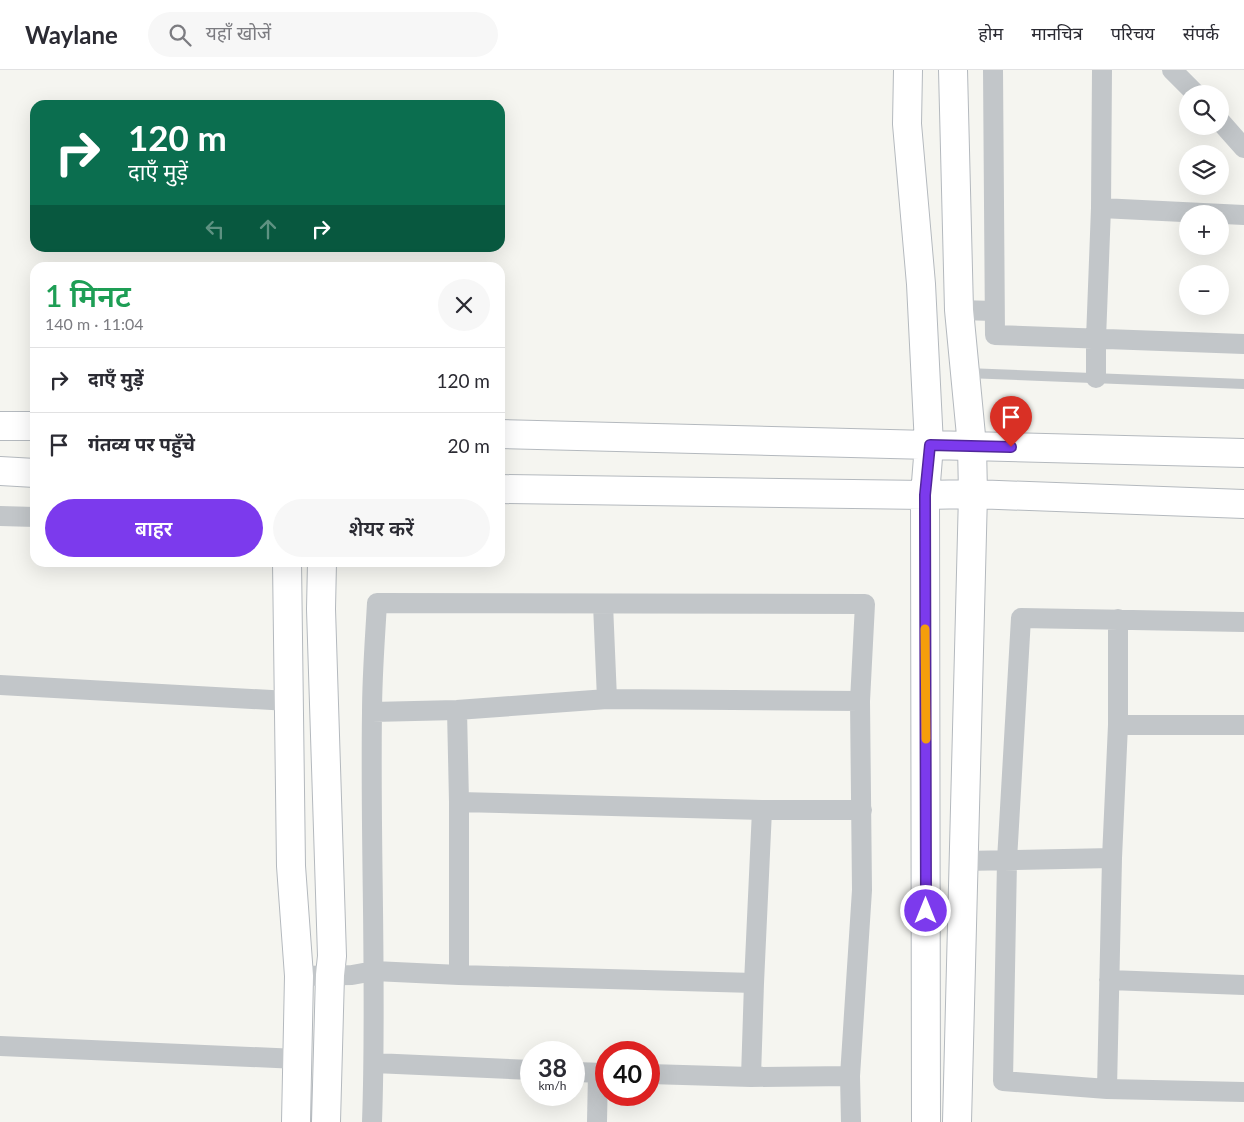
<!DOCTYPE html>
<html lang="hi">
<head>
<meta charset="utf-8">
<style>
	:root { --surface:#fff; --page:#f7f7f7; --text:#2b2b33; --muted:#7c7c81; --line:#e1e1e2; --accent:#7c3aed }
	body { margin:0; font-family:Lato,"Noto Sans Devanagari",sans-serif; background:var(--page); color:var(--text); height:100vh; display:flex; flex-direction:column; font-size:19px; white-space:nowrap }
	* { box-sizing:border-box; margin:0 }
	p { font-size:16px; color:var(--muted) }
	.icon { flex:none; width:28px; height:28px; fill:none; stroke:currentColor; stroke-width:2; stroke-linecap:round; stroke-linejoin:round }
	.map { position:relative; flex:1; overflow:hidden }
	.panel { position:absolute; left:30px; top:192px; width:475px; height:305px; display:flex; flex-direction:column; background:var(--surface); border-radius:15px; box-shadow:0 5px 20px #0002 }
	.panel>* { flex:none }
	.guide { position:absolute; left:30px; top:30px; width:475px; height:152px; border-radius:15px; box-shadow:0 5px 20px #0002; background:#0b6e4f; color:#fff; overflow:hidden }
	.buttons { position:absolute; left:1179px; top:15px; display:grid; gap:10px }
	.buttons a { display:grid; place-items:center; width:50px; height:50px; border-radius:50%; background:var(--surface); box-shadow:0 5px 20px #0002; font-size:25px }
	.speed { position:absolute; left:520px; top:971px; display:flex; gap:10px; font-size:25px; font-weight:700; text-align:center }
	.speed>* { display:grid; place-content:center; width:65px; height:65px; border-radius:50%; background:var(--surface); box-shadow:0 5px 20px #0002; line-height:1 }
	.speed small { font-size:12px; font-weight:400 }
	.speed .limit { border:8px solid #d22; background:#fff; color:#111 }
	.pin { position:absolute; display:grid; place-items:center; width:42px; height:42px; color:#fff; margin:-51px -21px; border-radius:50% 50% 50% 0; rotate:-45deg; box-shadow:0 0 5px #0007 }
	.pin .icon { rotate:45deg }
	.me { position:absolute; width:55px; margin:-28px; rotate:0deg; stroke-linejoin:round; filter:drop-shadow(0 0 4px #0008) }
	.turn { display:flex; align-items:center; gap:18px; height:105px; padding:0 15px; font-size:22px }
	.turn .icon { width:65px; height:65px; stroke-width:2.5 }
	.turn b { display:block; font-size:35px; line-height:42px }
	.lanes { display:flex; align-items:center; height:48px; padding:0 15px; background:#0003; justify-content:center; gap:25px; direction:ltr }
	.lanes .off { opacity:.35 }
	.round { display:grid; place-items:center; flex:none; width:52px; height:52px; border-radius:26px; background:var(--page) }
	.headline { display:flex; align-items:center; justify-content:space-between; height:85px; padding:0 15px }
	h1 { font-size:30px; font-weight:600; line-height:38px; color:#1e9e55 }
	.action { display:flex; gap:10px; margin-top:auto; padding:10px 15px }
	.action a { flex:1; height:58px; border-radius:30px; background:var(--accent); color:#fff; font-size:20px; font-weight:600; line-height:58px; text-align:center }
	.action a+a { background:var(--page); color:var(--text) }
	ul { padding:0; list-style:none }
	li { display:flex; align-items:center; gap:15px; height:65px; padding:0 15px; border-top:1px solid var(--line) }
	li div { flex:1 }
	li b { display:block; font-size:19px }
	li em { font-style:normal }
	header { display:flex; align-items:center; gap:30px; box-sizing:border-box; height:70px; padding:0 25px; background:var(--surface); border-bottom:1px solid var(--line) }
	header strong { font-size:24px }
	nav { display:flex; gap:28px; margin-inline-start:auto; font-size:18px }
	.search { width:350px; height:45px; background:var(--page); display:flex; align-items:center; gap:12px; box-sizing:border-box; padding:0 18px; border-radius:28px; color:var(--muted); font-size:19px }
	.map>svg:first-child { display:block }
</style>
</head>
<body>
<header>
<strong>Waylane</strong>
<div class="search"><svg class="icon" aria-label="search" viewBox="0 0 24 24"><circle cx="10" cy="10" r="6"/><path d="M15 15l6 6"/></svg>यहाँ खोजें</div>
<nav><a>होम</a><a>मानचित्र</a><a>परिचय</a><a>संपर्क</a></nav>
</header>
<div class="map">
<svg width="1244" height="1052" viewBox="0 0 1244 1052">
	<rect width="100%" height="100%" fill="#f5f5f0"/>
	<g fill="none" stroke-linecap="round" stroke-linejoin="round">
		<g stroke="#b4b9be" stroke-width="30">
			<path id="secondary" d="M908 0 907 54 921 214 929 375 925 425 926 1052
				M953 0 959 240 972 376 973 424 957 1052
				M0 356H35
				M500 364 1244 383
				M0 401 35 403
				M500 419 925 425 973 424 1244 434
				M287 492 291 796 299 906 296 1052
				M322 492 321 539 332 886 330 905 326 1052"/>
		</g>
		<path stroke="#c2c6c9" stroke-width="10" d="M966 303 1244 314"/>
		<path stroke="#c2c6c9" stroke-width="20" d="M993 0 995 265 1244 274
			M1102 0 1101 138 1244 145
			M1172 0 1196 24
			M1220 51 1244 78
			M959 240 994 241
			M1096 308V269L1101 138
			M0 446 35 447
			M603 534 607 629
			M1244 552 1021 548 1007 790 1003 1011 1107 1019 1244 1022
			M0 615 289 631
			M457 640 459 732
			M372 642 457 640 607 629 860 631
			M1118 655V549
			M762 740H862
			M963 791 1112 788
			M299 906 352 905 374 901 459 905 754 913 762 740 459 732V905
			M1109 910 1244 915
			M0 976 298 989
			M374 993 531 1000
			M574 1002 606 1003
			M649 1004 751 1007 850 1006
			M751 1007 754 913
			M1107 1019 1112 788 1118 655H1244
			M372 1052C377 915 370 779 372 643 372 606 375 569 377 533L865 534 860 631 862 820 850 1006 851 1052
			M597 1052 598 1003"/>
		<use href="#secondary" stroke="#fff" stroke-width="28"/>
	</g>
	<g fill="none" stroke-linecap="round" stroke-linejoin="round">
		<g stroke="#51269a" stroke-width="12">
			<path id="route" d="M926 841 925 425 930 375 1011 377"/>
		</g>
		<use href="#route" stroke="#7c3aed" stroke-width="9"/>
		<path stroke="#f59e0b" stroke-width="9" d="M925 559 926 669"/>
	</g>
</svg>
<div class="buttons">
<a><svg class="icon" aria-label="search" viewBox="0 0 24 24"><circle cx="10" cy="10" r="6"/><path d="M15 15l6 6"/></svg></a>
<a><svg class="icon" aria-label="layers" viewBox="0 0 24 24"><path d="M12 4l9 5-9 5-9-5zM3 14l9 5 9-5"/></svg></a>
<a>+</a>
<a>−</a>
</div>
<div class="speed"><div>38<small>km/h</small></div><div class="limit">40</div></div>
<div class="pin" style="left:1011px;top:377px;background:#d93025"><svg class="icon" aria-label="arrive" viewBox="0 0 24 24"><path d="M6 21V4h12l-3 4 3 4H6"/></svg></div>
<svg class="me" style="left:926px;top:841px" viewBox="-20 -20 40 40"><circle r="17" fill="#7c3aed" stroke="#fff" stroke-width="3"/><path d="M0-11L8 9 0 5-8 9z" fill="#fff"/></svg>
<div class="guide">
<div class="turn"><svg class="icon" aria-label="right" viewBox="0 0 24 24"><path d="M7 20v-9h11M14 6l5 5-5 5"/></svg><div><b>120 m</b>दाएँ मुड़ें</div></div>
<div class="lanes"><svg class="icon off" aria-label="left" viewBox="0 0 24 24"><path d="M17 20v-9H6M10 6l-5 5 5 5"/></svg><svg class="icon off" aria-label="ahead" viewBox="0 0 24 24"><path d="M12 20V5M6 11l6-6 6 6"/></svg><svg class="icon" aria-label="right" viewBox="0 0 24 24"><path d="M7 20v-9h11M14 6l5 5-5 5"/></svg></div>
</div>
<section class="panel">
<div class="headline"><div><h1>1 मिनट</h1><p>140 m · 11:04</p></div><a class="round"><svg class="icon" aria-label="close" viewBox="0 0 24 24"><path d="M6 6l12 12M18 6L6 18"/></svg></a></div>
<ul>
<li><svg class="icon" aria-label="right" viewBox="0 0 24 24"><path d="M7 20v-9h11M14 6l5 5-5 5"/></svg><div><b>दाएँ मुड़ें</b></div><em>120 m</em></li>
<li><svg class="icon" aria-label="arrive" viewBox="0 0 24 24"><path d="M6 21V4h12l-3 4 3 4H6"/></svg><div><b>गंतव्य पर पहुँचे</b></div><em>20 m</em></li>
</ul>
<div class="action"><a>बाहर</a><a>शेयर करें</a></div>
</section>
</div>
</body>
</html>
